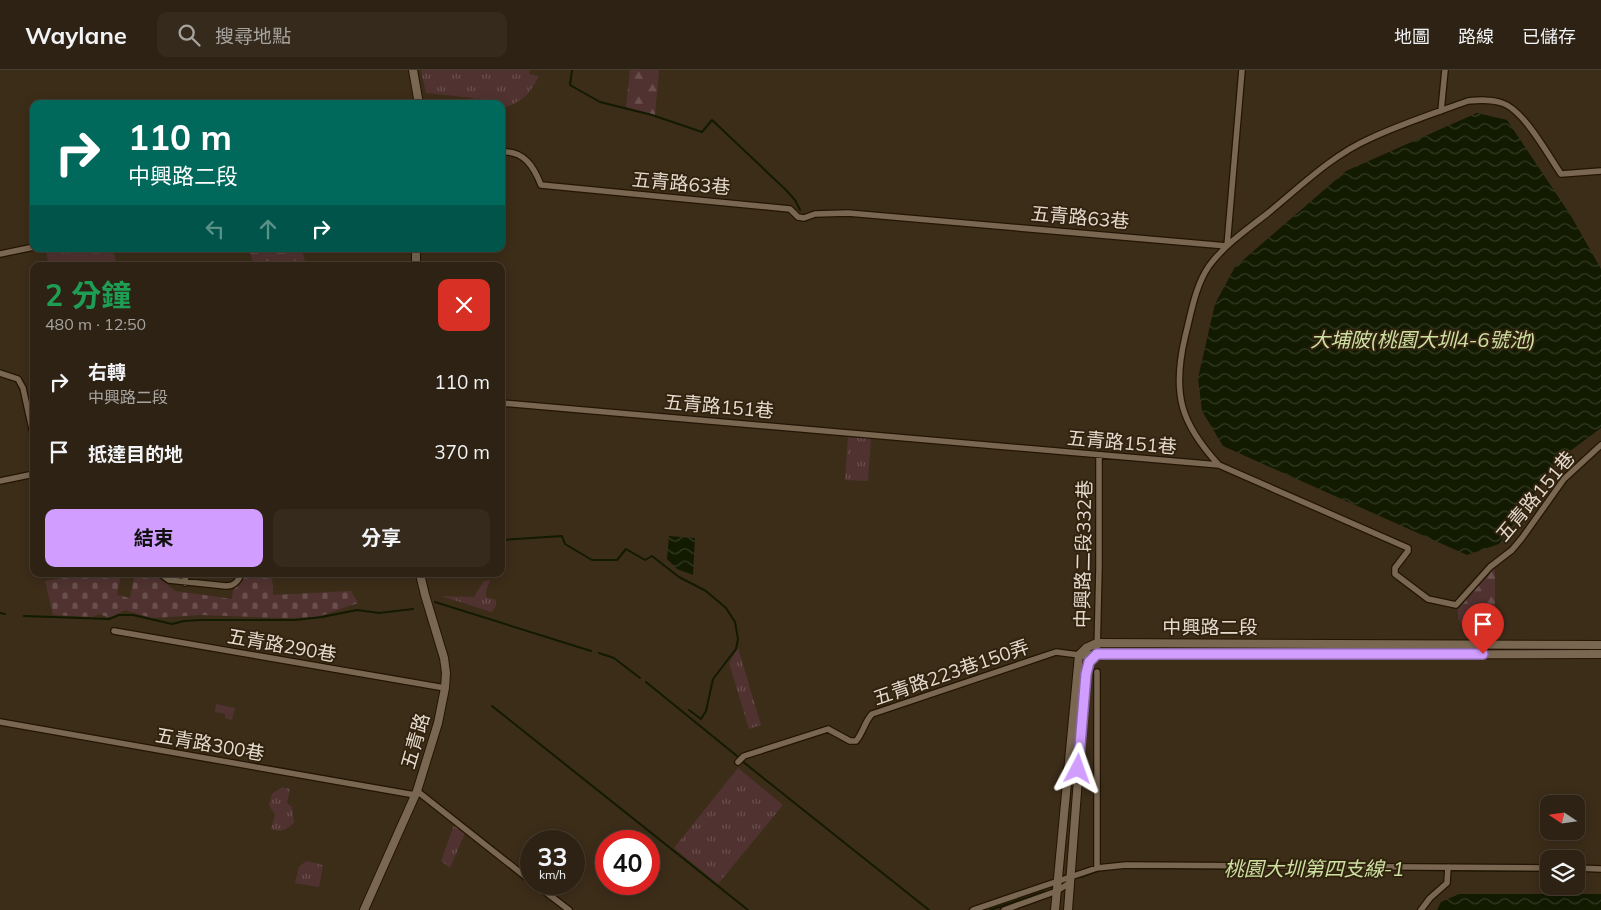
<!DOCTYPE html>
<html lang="zh-TW">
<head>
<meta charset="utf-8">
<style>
	:root { --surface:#2d2213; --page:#352a1c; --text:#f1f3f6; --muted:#a7a4a0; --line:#483f33; --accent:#d19dfe }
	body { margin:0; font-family:Mulish,"Noto Sans TC",sans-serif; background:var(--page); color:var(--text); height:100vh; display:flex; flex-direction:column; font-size:19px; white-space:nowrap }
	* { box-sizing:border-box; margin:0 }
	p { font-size:16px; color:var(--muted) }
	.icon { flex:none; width:28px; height:28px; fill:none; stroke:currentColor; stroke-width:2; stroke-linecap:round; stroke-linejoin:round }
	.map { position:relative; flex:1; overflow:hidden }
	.drawer { position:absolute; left:30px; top:192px; width:475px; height:315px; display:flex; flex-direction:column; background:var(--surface); border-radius:10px; box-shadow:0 2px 12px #0003,0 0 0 1px var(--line) }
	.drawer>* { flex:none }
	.hud { position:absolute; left:30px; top:30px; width:475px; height:152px; border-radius:10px; box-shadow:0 2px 12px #0003,0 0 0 1px var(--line); background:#00695c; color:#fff; overflow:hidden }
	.needle { width:32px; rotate:283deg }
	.fabs { position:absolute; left:1540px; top:725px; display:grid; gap:10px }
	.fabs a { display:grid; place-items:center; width:45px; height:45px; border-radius:10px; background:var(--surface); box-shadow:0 2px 12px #0003,0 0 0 1px var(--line); font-size:25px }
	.speed { position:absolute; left:520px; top:760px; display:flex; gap:10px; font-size:25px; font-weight:700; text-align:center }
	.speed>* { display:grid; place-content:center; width:65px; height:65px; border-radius:50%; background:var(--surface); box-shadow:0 2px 12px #0003,0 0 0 1px var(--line); line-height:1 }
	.speed small { font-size:12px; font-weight:400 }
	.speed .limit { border:8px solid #d22; background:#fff; color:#111 }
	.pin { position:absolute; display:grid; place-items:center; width:42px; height:42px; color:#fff; margin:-51px -21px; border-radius:50% 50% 50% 0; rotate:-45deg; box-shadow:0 0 5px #0007 }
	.pin .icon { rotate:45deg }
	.me { position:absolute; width:55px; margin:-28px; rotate:4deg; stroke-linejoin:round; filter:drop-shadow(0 0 4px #0008) }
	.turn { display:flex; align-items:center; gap:18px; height:105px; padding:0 15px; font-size:22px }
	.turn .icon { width:65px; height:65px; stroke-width:2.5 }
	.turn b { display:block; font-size:35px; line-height:42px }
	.lanes { display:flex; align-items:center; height:48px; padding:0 15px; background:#0003; justify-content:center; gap:25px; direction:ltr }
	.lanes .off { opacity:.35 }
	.round { display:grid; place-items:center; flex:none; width:52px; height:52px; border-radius:10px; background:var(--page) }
	.summary { display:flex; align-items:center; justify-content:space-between; height:85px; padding:0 15px }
	h1 { font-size:30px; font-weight:700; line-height:38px; color:#1e9e55 }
	.cta { display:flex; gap:10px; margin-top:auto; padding:10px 15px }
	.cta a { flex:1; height:58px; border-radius:10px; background:var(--accent); color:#111; font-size:20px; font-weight:700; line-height:58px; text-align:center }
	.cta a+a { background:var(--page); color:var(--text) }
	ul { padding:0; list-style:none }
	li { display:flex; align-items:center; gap:15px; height:70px; padding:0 15px }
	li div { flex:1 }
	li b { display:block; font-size:19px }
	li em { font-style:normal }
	header { display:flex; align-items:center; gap:30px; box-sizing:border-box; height:70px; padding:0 25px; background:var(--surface); border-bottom:1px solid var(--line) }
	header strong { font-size:24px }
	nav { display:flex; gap:28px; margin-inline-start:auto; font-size:18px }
	.search { width:350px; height:45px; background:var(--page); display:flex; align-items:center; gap:12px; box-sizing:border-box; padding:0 18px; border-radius:10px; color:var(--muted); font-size:19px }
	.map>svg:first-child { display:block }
</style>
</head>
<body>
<header>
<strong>Waylane</strong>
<div class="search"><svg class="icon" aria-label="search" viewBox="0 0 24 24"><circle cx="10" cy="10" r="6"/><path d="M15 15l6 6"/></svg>搜尋地點</div>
<nav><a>地圖</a><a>路線</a><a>已儲存</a></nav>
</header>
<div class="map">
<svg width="1601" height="840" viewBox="0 0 1601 840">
	<defs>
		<pattern id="grass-tufts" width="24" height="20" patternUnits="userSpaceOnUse" patternTransform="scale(1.25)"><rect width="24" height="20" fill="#503331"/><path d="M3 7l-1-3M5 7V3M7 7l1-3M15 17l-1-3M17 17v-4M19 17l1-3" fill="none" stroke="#69504e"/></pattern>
		<pattern id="forest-firs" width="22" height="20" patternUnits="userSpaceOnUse" patternTransform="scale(1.25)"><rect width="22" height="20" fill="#503331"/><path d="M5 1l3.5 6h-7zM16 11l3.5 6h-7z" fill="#69504e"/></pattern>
		<pattern id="cemetery-stones" width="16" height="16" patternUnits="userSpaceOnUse" patternTransform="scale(1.25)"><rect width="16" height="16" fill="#503331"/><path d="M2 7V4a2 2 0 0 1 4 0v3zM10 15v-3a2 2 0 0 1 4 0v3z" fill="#69504e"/></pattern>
		<pattern id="water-waves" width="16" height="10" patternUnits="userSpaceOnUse" patternTransform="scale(1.25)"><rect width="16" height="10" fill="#121a00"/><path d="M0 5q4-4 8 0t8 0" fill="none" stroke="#343b24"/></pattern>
	</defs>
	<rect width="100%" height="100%" fill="#3c2d19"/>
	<path fill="url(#grass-tufts)" d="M421 0H530L529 4 539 6C527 28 524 30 501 39V34H473V28L426 23Z
		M55 179H113L117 196H49L46 181Z
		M848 367 871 368 868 411 845 410Z
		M490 510 486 521V527L496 530V535L492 542 441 526 474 527 484 511Z
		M738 578 761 655 749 659 729 593Z
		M738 698 783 735 718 814 674 778Z
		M282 717 290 719 287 733 292 737 294 753C286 760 281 763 271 759L275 745 269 735 272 724Z
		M454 755 465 763 450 798 441 791Z
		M306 791 323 795 319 817 295 813 299 797Z"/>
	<path fill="url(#forest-firs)" d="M630 0H659L655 45 626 37Z
		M249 179H302L306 196H254Z
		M1495 497V564H1466L1458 548V539Z
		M216 634 235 638 232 650 225 648V644L215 642Z"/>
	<path fill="url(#cemetery-stones)" d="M82 504H121L117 525 130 528 135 504H154L175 521 232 529 233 520 240 513 244 504H272L273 525 351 521 358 533 317 547 285 548 201 545 152 548 125 540 110 548 99 544 93 547 53 545 45 511Z"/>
	<path fill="url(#water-waves)" d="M1477 43 1507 50 1571 146 1601 199V358L1558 390 1499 474 1467 485 1223 376 1202 341 1198 308 1215 234 1235 197 1346 101Z
		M669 466 695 468 693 505 677 499 667 489Z
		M1459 824H1601V840H1437L1441 832Z"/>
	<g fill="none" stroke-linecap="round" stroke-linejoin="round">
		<path stroke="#121a00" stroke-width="2" d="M572 0 570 15 600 32 652 45 702 62 712 50 786 120 795 130 800 140
			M501 470 562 466 565 474 592 490H617L626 479 645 490 652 486 679 507 706 521 726 538 735 552 738 569 736 579 713 609 706 641 701 649 689 640
			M435 532 591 581
			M0 543 5 544
			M24 546 109 549 119 545H133L172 554 184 551 201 550H295L322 547 357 540 379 543 413 539
			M599 583 614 588 640 608
			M646 612 737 686
			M492 636 748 840
			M742 691 929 840
			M1124 798 1549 801
			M1576 801H1594
			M1081 807 1100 800
			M990 840 1044 822"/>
		<g stroke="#231502" stroke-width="8">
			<path id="street" d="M1441 41 1445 0
				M501 82C524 80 534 97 541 115L790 139 798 147 804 148 815 144 848 143 1227 176
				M1227 176 1242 0
				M0 184 34 177
				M0 303 18 309 23 318 34 368
				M501 333 1219 395 1408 478V481L1395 498V504L1428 529 1456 535 1490 497 1512 480 1522 468 1564 409 1601 375
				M1219 395C1180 353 1172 323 1185 267 1191 244 1195 216 1209 196 1225 174 1248 159 1268 143 1300 117 1331 86 1369 69 1401 54 1435 43 1468 31 1479 30 1491 29 1502 33 1524 40 1548 85 1561 104L1601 101
				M0 411 34 404
				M161 504 169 510 226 516C234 516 238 512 241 504
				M185 513 186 504
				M114 561 445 618
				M1097 584 1099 497V385
				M0 652 415 725
				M738 692 744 686 828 659 850 671H856C863 663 865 651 872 644L1056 582 1079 585
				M417 721 531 811
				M1097 798V602
				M1576 798 1601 799
				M535 814 569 840
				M973 840 1097 798 1126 795 1549 798
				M1004 840 1057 821 1071 812
				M1421 840 1430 828 1447 813 1448 797"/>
		</g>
		<g stroke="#231502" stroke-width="10">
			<path id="secondary" d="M413 0 419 34
				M416 196V179
				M1079 585 1601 584
				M364 840 417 721 438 653 445 618 446 603 444 588 425 525 420 504
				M1055 840 1079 585 1086 578 1097 573 1601 575
				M1068 840 1086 604 1089 592 1097 584"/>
		</g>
		<use href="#street" stroke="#796752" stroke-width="5.5"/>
		<use href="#secondary" stroke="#796752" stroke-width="8"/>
	</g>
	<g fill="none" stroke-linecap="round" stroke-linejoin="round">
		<g stroke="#8866a5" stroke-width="12">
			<path id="route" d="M1078 699 1086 604 1089 592 1097 584H1483"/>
		</g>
		<use href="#route" stroke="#d19dfe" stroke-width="9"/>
	</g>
	<g text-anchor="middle" stroke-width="4" stroke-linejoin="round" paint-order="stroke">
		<g font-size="19" fill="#e4dace" stroke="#32230f">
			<text transform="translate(681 113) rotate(5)" y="7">五青路63巷</text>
			<text transform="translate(1080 147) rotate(5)" y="7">五青路63巷</text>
			<text transform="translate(719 336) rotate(5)" y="7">五青路151巷</text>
			<text transform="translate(1122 372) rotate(5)" y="7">五青路151巷</text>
			<text transform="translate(1535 426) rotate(-50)" y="7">五青路151巷</text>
			<text transform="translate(1083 484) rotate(-89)" y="7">中興路二段332巷</text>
			<text x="1210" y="564">中興路二段</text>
			<text transform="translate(282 575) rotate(10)" y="7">五青路290巷</text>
			<text transform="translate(951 602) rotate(-19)" y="7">五青路223巷150弄</text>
			<text transform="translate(415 671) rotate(-74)" y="7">五青路</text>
			<text transform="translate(210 674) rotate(10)" y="7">五青路300巷</text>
		</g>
		<g font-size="20" font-style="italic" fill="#cce0a1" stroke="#32230f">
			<text x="1423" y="277">大埔陂(桃園大圳4-6號池)</text>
			<text x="1314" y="806">桃園大圳第四支線-1</text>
		</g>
	</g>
</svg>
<div class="fabs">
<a><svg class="needle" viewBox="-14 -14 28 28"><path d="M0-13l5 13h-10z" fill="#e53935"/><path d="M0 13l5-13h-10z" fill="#a7a4a0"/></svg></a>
<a><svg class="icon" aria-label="layers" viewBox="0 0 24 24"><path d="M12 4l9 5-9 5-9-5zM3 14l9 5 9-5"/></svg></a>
</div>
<div class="speed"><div>33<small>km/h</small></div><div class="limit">40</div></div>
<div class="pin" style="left:1483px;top:584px;background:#d93025"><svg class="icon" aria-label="arrive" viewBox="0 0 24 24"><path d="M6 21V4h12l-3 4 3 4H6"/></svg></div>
<svg class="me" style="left:1078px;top:699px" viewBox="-20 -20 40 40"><path d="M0-17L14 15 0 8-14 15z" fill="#d19dfe" stroke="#fff" stroke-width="4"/></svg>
<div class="hud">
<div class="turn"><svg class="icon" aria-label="right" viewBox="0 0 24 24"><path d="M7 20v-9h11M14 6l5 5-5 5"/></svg><div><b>110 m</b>中興路二段</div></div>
<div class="lanes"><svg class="icon off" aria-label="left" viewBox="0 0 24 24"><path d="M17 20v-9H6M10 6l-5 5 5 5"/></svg><svg class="icon off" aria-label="ahead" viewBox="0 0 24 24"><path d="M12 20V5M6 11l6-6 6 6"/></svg><svg class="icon" aria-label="right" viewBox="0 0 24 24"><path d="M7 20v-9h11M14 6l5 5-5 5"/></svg></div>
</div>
<section class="drawer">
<div class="summary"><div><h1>2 分鐘</h1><p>480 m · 12:50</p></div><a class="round" style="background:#d93025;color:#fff"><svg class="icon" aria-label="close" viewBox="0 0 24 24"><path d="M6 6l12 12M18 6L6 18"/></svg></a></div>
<ul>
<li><svg class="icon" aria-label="right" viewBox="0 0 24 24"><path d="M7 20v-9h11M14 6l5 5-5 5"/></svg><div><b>右轉</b><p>中興路二段</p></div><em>110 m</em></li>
<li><svg class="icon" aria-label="arrive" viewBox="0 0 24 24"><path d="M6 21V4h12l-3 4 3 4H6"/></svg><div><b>抵達目的地</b></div><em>370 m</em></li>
</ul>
<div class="cta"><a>結束</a><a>分享</a></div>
</section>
</div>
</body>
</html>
